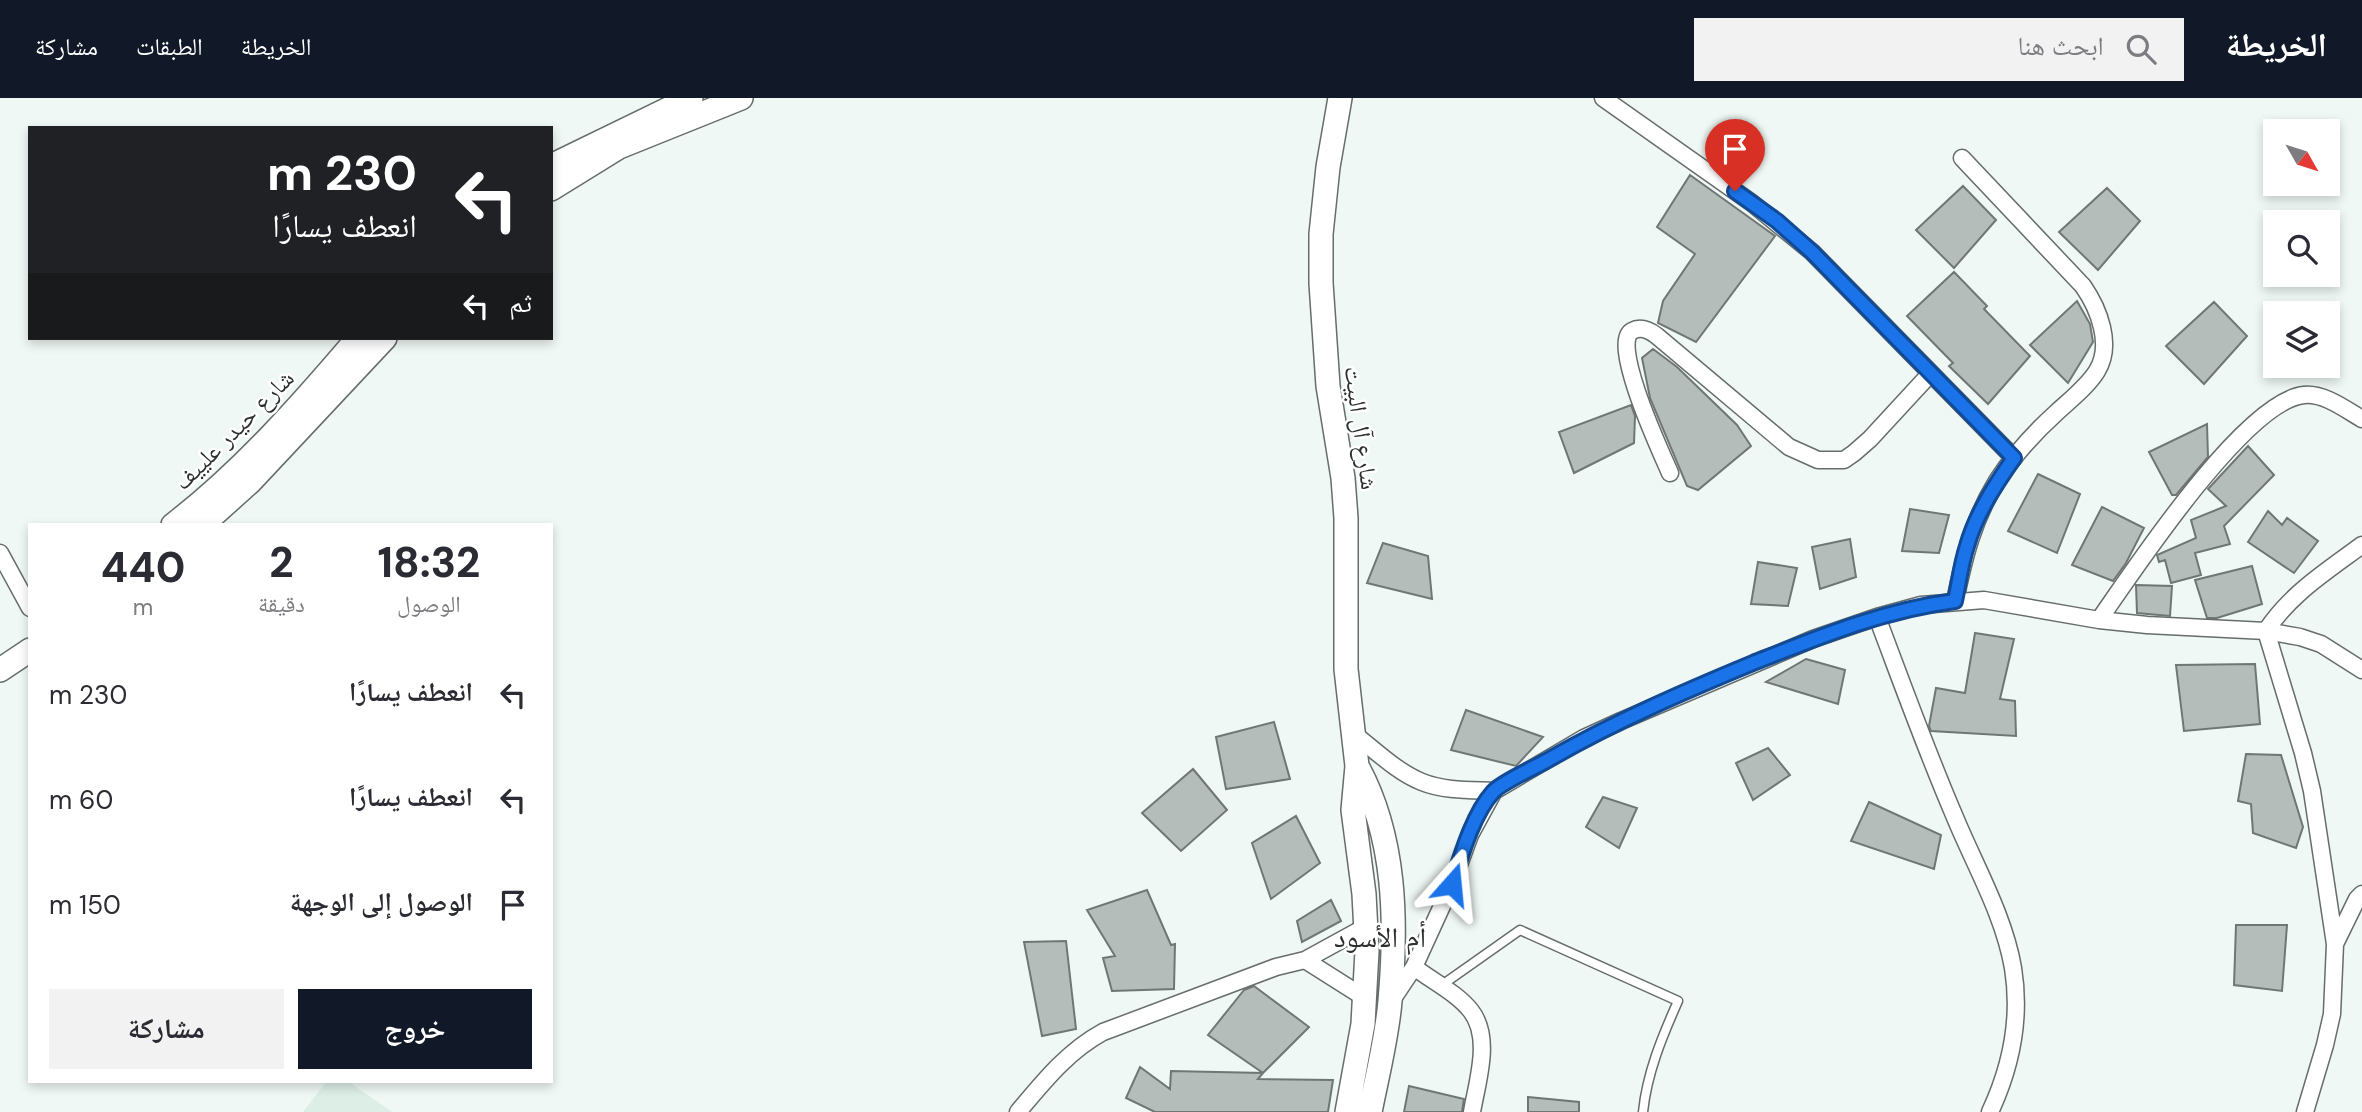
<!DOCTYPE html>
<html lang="ar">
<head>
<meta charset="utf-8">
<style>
	:root { --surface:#fff; --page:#f2f2f3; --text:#2b2b33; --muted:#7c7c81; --accent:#111827 }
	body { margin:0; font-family:"DM Sans","Noto Naskh Arabic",sans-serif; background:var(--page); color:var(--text); direction:rtl; height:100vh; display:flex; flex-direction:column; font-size:26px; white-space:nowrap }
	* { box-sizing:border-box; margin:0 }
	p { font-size:23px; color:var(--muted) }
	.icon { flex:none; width:38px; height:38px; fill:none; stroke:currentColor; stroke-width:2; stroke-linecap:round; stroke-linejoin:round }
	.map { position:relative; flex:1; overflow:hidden; direction:ltr }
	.sheet { position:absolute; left:28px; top:425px; width:525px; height:560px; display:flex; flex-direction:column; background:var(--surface); border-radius:0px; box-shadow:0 4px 10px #0003; direction:rtl }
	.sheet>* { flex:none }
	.hud { position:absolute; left:28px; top:28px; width:525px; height:214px; border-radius:0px; box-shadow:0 4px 10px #0003; direction:rtl; background:#202124; color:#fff; overflow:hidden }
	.needle { width:46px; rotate:129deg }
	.buttons { position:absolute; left:2263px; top:21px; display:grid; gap:14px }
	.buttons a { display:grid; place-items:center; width:77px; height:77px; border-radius:0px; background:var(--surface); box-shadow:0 4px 10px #0003; font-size:35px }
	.pin { position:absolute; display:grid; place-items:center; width:60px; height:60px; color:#fff; margin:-72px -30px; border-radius:50% 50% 50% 0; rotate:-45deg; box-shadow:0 0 7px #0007 }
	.pin .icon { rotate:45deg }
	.me { position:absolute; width:77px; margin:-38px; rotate:18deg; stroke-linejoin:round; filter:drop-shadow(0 0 5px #0008) }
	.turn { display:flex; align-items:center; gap:24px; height:147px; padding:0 21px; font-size:32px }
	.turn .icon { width:91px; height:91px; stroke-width:2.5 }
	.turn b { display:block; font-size:49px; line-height:60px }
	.then { display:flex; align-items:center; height:66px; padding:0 21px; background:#0003; gap:14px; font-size:26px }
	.eta { display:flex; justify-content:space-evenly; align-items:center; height:119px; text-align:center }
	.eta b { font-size:42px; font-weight:800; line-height:49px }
	.cta { display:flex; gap:14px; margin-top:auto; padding:14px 21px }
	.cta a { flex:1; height:80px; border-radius:0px; background:var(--accent); color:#fff; font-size:28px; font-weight:800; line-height:80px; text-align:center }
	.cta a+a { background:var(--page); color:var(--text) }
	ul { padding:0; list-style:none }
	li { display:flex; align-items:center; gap:21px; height:105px; padding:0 21px }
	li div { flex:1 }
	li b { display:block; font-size:26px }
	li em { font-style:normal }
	header { display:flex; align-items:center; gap:42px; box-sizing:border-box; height:98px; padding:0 35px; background:var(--accent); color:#fff }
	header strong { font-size:33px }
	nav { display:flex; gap:38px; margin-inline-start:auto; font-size:24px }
	.search { width:490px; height:63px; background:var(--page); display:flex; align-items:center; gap:18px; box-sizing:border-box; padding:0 24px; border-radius:0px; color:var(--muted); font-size:26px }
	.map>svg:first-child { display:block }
</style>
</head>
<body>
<header>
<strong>الخريطة</strong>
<div class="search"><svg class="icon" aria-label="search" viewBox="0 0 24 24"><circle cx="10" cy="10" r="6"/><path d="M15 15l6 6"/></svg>ابحث هنا</div>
<nav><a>الخريطة</a><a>الطبقات</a><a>مشاركة</a></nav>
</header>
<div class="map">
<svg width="2362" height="1014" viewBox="0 0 2362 1014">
	<rect width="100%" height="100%" fill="#eff8f4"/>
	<path fill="#ddeee7" d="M326 984H349L392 1014H303Z"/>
	<path fill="#b5bdba" stroke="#6f7673" stroke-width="2" d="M1690 77 1775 138 1696 244 1658 225 1663 203 1695 156 1657 129Z
		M1963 88 1996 122 1954 170 1916 132Z
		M2107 90 2140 123 2098 172 2059 134Z
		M1954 174 1987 208 1984 211 2030 258 1988 306 1949 268 1953 265 1907 218Z
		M2077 203 2090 226 2093 244 2068 285 2030 247Z
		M2214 204 2247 238 2204 286 2166 248Z
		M1653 251 1677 269 1737 327 1751 348 1698 392 1687 388 1650 300 1642 260Z
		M1631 307 1635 318 1634 345 1574 375 1559 334Z
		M2207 326 2208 359 2176 397H2172L2149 354Z
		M2248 348 2274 377 2224 428 2230 446 2195 455 2201 477 2171 485 2165 462 2159 464 2157 457 2196 440 2191 422 2226 408 2208 391Z
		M2038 376 2080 396 2057 455 2008 433Z
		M2102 409 2144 430 2126 465 2113 483 2072 467Z
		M1910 411 1949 417 1939 455 1902 453Z
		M2268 413 2282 427 2287 420 2318 443 2294 475 2248 444Z
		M1850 441 1856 479 1820 491 1812 449Z
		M1383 445 1428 458 1432 501 1367 485Z
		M1758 464 1797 470 1788 508 1751 506Z
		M2252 468 2262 506 2217 520H2207L2195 482Z
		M2136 487 2172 488 2170 518 2137 515Z
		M1975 535 2014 541 2000 601 2015 603 2016 638 1931 633 1929 628 1936 590 1965 595Z
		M1806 561 1845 572 1838 606 1766 584Z
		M2255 566 2260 626 2184 633 2176 567Z
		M1466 612 1543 639 1516 668 1451 652Z
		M1274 624 1290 681 1226 691 1216 639Z
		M1768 650 1790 677 1753 702 1736 665Z
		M2246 656 2281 657 2303 729 2296 750 2253 735 2251 706 2238 703Z
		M1193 671 1227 712 1181 753 1142 715Z
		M1603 699 1637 710 1619 750 1586 729Z
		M1869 704 1941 737 1934 771 1851 743Z
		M1296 718 1320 765 1271 801 1252 745Z
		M1147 792 1171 847 1175 846 1174 891 1112 893 1103 860 1115 858 1087 812Z
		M1331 802 1341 823 1302 844 1297 823Z
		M2236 827H2287L2282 893 2234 887Z
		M1066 843 1076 931 1042 938 1024 844Z
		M1254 888 1309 929 1263 975 1208 937 1244 892Z
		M1140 969 1170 991 1171 973 1263 975 1258 981 1333 982 1328 1014H1155L1126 1000Z
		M1409 988 1464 1001 1462 1014H1404Z
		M1528 999 1579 1004V1014H1528Z"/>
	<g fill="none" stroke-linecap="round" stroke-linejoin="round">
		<g stroke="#666d6a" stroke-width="11">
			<path id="lane" d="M1442 887 1520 832 1678 903C1662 939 1647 975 1643 1014"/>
		</g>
		<g stroke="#666d6a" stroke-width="19">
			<path id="street" d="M1603 0 1752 105 1812 154 2014 360
				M1670 375C1661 354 1610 245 1632 233 1641 228 1649 232 1657 238L1789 349 1818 362H1844L1854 355 1870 341 1930 276
				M0 455 30 510
				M1955 503C1964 459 1973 422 1997 383 2013 358 2034 335 2056 315 2070 302 2087 289 2097 273 2113 247 2099 211 2083 188L1962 60
				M1877 519C1902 585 1926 652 1954 717 1974 766 2004 817 2013 870 2021 919 2011 969 1990 1014
				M2099 522C2134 472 2245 303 2304 297 2324 295 2345 311 2362 321
				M1354 636C1375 652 1397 674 1422 684 1444 693 1471 692 1494 693
				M2335 846 2357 801 2362 796
				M1305 862 1365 900
				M1414 869C1432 883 1457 895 1471 913 1492 940 1477 984 1472 1014
				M1392 902 1414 869 1452 786 1470 737 1494 693 1584 640 1621 623 1813 541 1877 519 1921 507 1984 502 2099 522 2147 527 2266 533 2300 539 2321 546 2362 572
				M1018 1014C1044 983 1068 953 1103 934L1276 869 1305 862 1367 828
				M2305 1014 2325 947 2332 916 2335 846 2312 693 2303 655 2266 533C2290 496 2327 473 2362 447"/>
		</g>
		<g stroke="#666d6a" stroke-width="26">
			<path id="secondary" d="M1340 0 1328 69 1321 136V185L1328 288 1343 380 1346 420V571L1357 668 1353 712 1364 796 1367 853 1363 926 1347 1014
				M551 68 691 0
				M551 91 619 49 741 0
				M173 427C242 374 302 306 358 240
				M202 427 250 384 385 240
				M0 572 30 552
				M1357 668C1396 739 1397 824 1390 903 1387 940 1377 978 1370 1014"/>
		</g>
		<use href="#lane" stroke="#fff" stroke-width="8"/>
		<use href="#street" stroke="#fff" stroke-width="16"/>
		<use href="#secondary" stroke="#fff" stroke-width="23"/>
	</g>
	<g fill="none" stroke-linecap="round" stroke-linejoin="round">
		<g stroke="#114b97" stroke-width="18">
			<path id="route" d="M1452 786C1461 758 1473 716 1493 694 1502 684 1534 670 1548 662 1614 624 1683 594 1753 565 1819 539 1884 512 1955 503 1959 485 1961 466 1967 448 1976 416 1995 387 2014 360L1812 154 1777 123 1735 93"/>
		</g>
		<use href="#route" stroke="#1a73e8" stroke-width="12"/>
	</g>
	<g text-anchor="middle" stroke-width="5" stroke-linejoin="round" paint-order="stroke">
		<g font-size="24" fill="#2c2f2e" stroke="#fff">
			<text transform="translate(1361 330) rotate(82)" y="8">شارع آل البيت</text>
			<text transform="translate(234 332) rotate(-45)" y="8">شارع حيدر علييف</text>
		</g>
		<g font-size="28" fill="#2c2f2e" stroke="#fff">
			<text x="1380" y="849">أم الأسود</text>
		</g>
	</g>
</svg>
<div class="buttons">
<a><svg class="needle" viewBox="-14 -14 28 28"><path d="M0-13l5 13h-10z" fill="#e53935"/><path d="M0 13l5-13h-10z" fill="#7c7c81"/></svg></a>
<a><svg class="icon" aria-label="search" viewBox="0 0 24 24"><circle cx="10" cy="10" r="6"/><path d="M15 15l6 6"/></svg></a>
<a><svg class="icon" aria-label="layers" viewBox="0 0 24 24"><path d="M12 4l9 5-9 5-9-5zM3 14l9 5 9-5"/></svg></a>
</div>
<div class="pin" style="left:1735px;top:93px;background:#d93025"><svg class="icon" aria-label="arrive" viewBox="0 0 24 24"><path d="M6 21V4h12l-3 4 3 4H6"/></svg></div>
<svg class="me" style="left:1452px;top:786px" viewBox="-20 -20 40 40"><path d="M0-17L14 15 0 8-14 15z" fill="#1a73e8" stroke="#fff" stroke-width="4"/></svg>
<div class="hud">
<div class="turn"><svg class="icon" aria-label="left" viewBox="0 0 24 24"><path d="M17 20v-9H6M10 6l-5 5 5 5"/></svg><div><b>230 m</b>انعطف يسارًا</div></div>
<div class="then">ثم<svg class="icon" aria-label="left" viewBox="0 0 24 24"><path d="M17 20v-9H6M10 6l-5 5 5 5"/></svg></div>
</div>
<section class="sheet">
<div class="eta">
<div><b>18:32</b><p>الوصول</p></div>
<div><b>2</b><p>دقيقة</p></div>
<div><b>440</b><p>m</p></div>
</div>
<ul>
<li><svg class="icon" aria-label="left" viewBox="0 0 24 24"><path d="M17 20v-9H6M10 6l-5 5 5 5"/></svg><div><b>انعطف يسارًا</b></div><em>230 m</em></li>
<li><svg class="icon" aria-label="left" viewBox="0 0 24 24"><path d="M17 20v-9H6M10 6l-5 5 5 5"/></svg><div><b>انعطف يسارًا</b></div><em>60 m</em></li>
<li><svg class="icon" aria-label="arrive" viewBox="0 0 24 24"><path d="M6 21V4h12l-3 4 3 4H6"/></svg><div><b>الوصول إلى الوجهة</b></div><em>150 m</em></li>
</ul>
<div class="cta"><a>خروج</a><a>مشاركة</a></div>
</section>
</div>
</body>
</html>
